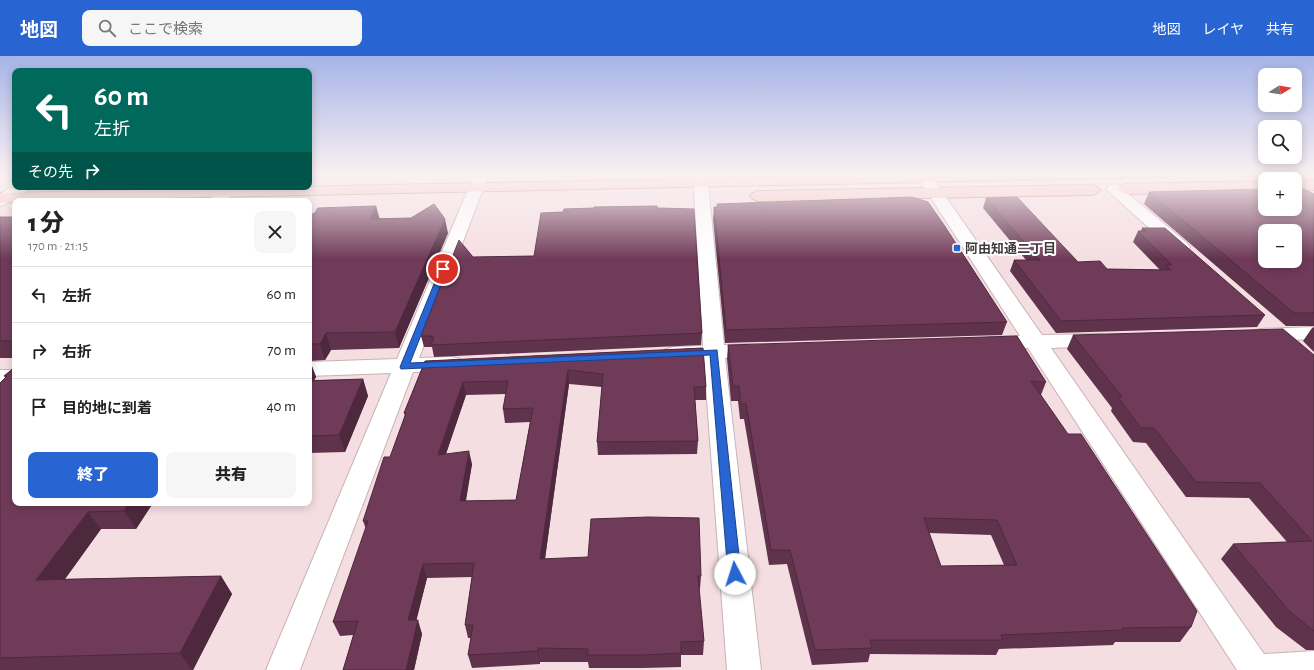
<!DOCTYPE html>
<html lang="ja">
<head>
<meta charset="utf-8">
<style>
	:root { --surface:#fff; --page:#f6f6f6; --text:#222; --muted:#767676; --line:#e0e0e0; --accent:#2865d2 }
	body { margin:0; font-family:"Alegreya Sans","Noto Sans JP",sans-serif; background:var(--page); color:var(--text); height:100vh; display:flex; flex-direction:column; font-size:15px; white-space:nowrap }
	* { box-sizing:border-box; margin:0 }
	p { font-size:13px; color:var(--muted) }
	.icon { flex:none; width:22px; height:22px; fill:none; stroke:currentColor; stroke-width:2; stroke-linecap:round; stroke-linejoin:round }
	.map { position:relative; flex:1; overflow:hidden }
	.sheet { position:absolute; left:12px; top:142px; width:300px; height:308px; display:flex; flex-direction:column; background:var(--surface); border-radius:8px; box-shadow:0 2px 10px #0003 }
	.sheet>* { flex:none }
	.hud { position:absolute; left:12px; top:12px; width:300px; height:122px; border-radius:8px; box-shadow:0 2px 10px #0003; background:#00695c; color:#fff; overflow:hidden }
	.needle { width:26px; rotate:79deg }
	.buttons { position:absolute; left:1258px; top:12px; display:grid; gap:8px }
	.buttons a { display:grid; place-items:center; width:44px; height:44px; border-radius:8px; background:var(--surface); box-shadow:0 2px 10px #0003; font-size:20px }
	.pin { position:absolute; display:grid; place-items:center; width:34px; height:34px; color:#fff; margin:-17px; border:2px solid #fff; border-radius:50%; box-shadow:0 1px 4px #0007 }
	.me { position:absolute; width:44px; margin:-22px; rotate:355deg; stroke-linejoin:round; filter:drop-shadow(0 0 3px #0008) }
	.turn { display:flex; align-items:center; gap:14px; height:84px; padding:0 16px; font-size:18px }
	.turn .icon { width:52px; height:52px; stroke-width:2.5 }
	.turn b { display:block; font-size:28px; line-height:34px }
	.then { display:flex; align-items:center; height:38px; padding:0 16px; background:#0003; gap:8px; font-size:15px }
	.round { display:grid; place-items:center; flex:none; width:42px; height:42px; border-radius:8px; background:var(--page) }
	.head { display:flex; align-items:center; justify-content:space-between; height:68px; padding:0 16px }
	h1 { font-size:24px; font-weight:800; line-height:30px }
	.primary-button { display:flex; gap:8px; margin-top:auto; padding:8px 16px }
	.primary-button a { flex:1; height:46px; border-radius:8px; background:var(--accent); color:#fff; font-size:16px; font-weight:800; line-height:46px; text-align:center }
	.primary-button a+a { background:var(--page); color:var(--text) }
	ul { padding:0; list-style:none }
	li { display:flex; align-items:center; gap:12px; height:56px; padding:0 16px; border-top:1px solid var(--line) }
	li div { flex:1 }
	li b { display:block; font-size:15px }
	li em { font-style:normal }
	header { display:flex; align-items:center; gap:24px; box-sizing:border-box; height:56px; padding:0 20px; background:var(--accent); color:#fff }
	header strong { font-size:19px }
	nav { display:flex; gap:22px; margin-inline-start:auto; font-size:14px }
	.search { width:280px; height:36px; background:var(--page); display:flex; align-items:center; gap:10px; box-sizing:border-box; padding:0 14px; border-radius:8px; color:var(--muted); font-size:15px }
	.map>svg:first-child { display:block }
</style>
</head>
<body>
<header>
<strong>地図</strong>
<div class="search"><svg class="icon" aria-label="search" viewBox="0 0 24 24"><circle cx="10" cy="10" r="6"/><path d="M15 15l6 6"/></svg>ここで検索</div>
<nav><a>地図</a><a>レイヤ</a><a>共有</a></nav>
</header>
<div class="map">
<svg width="1314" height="614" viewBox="0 0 1314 614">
	<rect width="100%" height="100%" fill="#f5dee2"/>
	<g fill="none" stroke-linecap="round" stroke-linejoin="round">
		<g stroke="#c8b2b5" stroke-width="2">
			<path id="minor" d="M475 117H489L419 302 452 301 460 303 463 308 460 313 452 315 413 316 300 614H266L391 317 309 320V306L397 303Z
				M693 117H707L724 289 757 288 765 289 768 294 765 299 757 300 725 302 761 614H727L704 303 674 305 666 303 663 298 666 293 674 291 703 290Z
				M915 117H929L1042 279 1101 278 1108 280 1112 284 1108 288 1101 290 1051 292 1264 598 1314 595V614H1237L1028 292 992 293 984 292 981 287 984 282 992 281 1020 280Z
				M1114 128 1119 130 1187 187 1190 191 1187 195 1181 196 1175 195 1109 136 1106 133 1109 130Z
				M15 129V131H31L28 134 6 148 0 150V138Z
				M224 131H241L226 145H208Z
				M1314 271V283L1260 285 1253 283 1250 279 1253 275 1260 273Z
				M0 314H15V328H0Z"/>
		</g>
		<g stroke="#b67c75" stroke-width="2">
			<path id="major" d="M963 117H1172L1170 120 1165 121 15 145V146L0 147V137Z
				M1295 124H1314V134H1295Z
				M1265 125V135L1126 138 1121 136 1118 133 1121 130 1126 128Z
				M1092 129 1097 131 1100 134 1097 137 1092 139 758 145 753 143 750 140 753 137 758 135Z"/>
		</g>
		<use href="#minor" fill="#fff" fill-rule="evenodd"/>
		<use href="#major" fill="#f8c6bf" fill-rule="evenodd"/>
	</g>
	<path fill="#60334d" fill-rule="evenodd" d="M1149 136 1314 138V270H1286L1144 148Z
		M986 142 1078 206 1107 213 1160 214 1133 186 1138 175H1141L1142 172 1265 259 1257 271 1056 277 1010 215 1014 204H1026L983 152Z
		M717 148 1007 266 1002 279 725 287 713 163 714 151H717Z
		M376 150 379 163 448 177 399 292 331 294 325 304 310 305 316 321 314 324 363 323 368 340 345 396 309 397V158Z
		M657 152 702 277 701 289 434 301 432 291H424L421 280 473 201 534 200 563 156Z
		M0 161H15V302H0Z
		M1314 271V296L1303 285 1312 272Z
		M1073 279 1314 299V594H1306L1276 571 1221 503 1233 488 1287 486 1249 442 1186 441 1146 387 1133 386 1111 355 1112 352 1067 293Z
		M728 289 1046 326 1041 339 1191 571 1180 586H1115L1113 589 999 593 996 599 870 598 868 606 812 609 787 508 769 509 744 363H740L738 345H731L727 303ZM929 477 991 479 1004 509 941 510Z
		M703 292 706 331V344H695L698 385 697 398 598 399 597 386 602 331 569 328 545 503 701 520 700 533H699L704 585 703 599H681V611L644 612H589L588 606H540V608L472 612 468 599 471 582H468L465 569 472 521 427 522 416 564 422 578 414 614H343L353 579 340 580 333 566 366 473 363 465 390 401 405 360 404 357 425 305ZM506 338 503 353 505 367 530 366 516 444 466 445 472 408 446 398 466 339Z
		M15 311V447H153L136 473H101L65 523 221 520 232 538 193 614H0V327L6 322 4 320Z"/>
	<path fill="#4e293e" d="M376 150 380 164 370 163Z
		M445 163 448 177 399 292 395 276Z
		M326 277 331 294 325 304 320 288Z
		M310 305 316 321 309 334V306Z
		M568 314 569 328 543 517 540 503Z
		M363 323 368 340 345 396 339 379Z
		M463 326 466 339 441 412 438 399Z
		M469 395 472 408 463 458 460 445Z
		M129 447H153L136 473 124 455Z
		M88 456 101 473 52 541 36 524Z
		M423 508 427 522 413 578 408 564Z
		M221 520 232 538 193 614H192L180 597Z
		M418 564 422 578 414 614H406Z
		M538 592 540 606V608L538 595Z"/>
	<path fill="#703b59" stroke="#4e293e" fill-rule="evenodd" d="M1265 133V153H1295V133H1304L1314 138V257H1294L1149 136ZM1265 175H1295V205H1265Z
		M912 141 928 146 944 169 1007 266 726 274 714 151H718L717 148Z
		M1017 141 1078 206 1100 205 1107 213 1171 214 1166 209H1172L1138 175H1146L1142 172H1165L1265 259 1061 265 1014 204H1040L986 142Z
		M434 148 445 163 395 276 326 277 320 288H309V158H314L318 152 376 150 370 163 411 162Z
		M657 150V152L694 153 702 277 431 289 434 281H431L432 280H421L459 184 473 201 534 200 541 157 563 156 564 153 594 152V151Z
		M0 161H15V285H0Z
		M1283 273 1314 299V575L1290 556 1233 488 1312 485 1260 427 1196 426 1154 372H1141L1118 341H1122L1073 279Z
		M1017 280 1046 326 1031 325 1068 378H1081L1197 555 1191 571 1122 572 1124 574 1001 579 1003 584H870L872 592 815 594 790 494H771L746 348H741L739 330H733L728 289ZM924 462 997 464 1017 509 941 510Z
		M703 292 706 331H694L698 385 597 386 603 318 568 314 540 503 588 501 591 463 648 461 699 462 701 520H698L704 585 681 586V597L644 599H587L588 593 538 592V595L468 599 473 569H465L474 507 423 508 408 564H418L406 614H343L358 565 333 566 368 465H363L384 401H390L406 357H404L425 305ZM508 325 503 353 533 352 516 444 460 445 469 395 438 399 463 326Z
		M15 311V447H129L124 455 88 456 36 524 221 520 180 597 0 602V327L7 320H4Z
		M363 323 339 379 309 380V325Z"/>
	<linearGradient id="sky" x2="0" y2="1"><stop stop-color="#a6b4e7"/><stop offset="0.58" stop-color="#faf0f2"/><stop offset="1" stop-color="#faf0f2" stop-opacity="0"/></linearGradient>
	<rect width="1314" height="203" fill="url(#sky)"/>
	<path fill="#2865d2" stroke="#1a4288" d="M441 211H443L447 213 410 307 717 294 741 518 739 522 735 524 730 522 728 518 710 299 401 313 400 311Z"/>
	<rect fill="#2865d2" stroke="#fff" stroke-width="1.5" x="953" y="188" width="8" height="8" rx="2"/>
	<g text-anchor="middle" stroke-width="4" stroke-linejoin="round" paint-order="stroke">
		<g font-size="13" font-weight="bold" fill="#42393b" stroke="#fff" text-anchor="start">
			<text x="965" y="197">阿由知通二丁目</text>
		</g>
	</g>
</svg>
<div class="buttons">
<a><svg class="needle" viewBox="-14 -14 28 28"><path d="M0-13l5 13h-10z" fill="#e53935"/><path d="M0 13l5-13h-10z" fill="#767676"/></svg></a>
<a><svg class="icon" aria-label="search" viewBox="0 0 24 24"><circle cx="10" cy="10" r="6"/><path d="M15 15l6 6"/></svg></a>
<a>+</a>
<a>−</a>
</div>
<div class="pin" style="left:443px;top:213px;background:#d93025"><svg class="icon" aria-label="arrive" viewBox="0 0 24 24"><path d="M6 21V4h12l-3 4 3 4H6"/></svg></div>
<svg class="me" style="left:735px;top:518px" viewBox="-20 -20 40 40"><circle r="19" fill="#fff"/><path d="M0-13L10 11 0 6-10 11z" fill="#2865d2"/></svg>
<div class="hud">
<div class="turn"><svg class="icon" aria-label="left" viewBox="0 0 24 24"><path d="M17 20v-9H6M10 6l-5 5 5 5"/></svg><div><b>60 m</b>左折</div></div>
<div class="then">その先<svg class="icon" aria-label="right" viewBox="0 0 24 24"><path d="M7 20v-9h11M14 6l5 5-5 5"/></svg></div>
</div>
<section class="sheet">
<div class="head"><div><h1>1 分</h1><p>170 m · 21:15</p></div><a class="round"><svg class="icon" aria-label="close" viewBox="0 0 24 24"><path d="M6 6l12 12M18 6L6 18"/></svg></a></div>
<ul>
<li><svg class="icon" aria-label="left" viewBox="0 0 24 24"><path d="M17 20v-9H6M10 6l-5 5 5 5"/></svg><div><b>左折</b></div><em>60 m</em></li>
<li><svg class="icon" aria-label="right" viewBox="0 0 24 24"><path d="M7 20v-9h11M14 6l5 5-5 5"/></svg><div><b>右折</b></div><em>70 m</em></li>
<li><svg class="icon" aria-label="arrive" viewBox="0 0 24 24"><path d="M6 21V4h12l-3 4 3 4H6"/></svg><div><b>目的地に到着</b></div><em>40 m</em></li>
</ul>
<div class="primary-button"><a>終了</a><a>共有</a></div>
</section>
</div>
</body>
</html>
